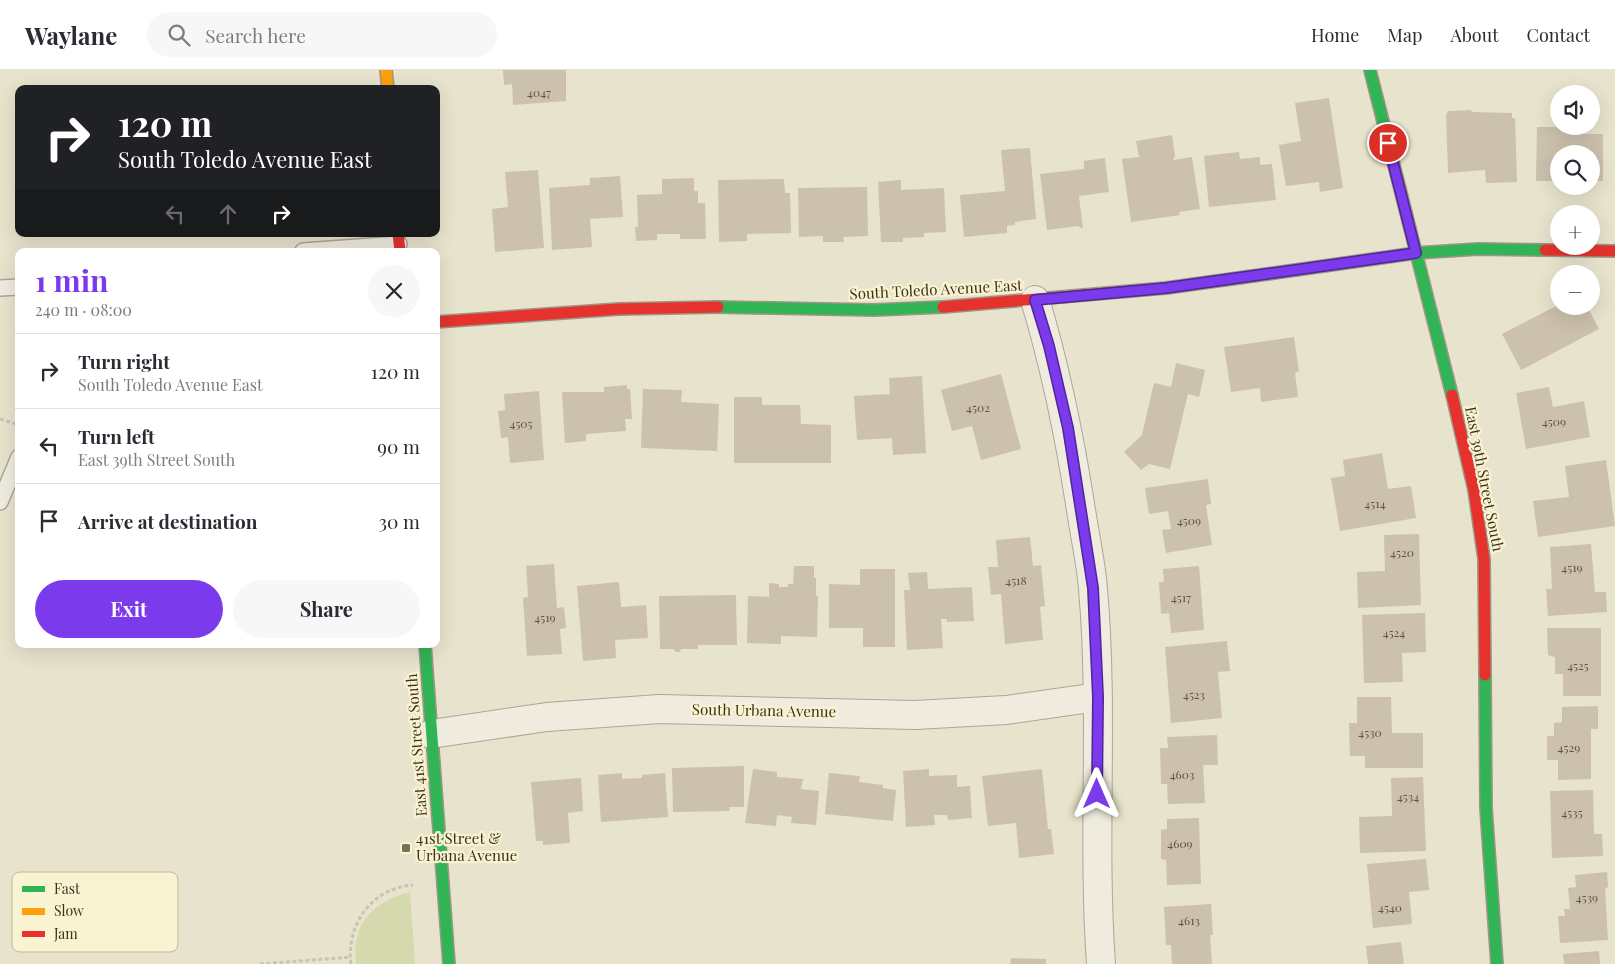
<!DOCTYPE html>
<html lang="en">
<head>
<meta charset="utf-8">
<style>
	:root { --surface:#fff; --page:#f7f7f7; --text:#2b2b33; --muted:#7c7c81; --line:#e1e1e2; --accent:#7c3aed }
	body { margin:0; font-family:"Playfair Display",serif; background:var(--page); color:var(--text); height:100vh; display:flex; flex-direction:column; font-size:19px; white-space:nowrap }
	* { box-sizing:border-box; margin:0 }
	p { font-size:16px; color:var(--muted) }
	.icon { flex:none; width:28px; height:28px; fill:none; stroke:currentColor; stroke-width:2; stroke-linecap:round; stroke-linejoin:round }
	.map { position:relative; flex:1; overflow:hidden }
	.drawer { position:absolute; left:15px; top:178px; width:425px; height:400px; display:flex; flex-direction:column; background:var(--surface); border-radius:10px; box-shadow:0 5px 20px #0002 }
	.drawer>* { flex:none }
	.hud { position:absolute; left:15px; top:15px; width:425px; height:152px; border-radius:10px; box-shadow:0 5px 20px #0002; background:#202124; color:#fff; overflow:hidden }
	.tools { position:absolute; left:1550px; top:15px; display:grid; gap:10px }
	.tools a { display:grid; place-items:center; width:50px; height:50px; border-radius:50%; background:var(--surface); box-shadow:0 5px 20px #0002; font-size:25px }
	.pin { position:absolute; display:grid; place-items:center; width:42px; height:42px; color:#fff; margin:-21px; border:2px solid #fff; border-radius:50%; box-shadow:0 1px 5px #0007 }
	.me { position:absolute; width:55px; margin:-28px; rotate:0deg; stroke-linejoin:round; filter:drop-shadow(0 0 4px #0008) }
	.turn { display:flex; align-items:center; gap:18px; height:105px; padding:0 20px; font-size:22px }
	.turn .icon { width:65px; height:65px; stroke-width:2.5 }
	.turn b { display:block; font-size:35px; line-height:42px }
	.lanes { display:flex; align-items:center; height:48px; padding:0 20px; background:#0003; justify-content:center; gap:25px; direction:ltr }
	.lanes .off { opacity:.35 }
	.round { display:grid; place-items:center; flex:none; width:52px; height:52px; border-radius:26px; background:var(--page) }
	.head { display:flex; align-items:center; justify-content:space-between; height:85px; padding:0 20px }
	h1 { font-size:30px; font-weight:700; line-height:38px; color:var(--accent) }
	.primary-button { display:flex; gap:10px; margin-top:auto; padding:10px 20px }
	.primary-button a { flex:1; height:58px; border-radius:30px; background:var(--accent); color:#fff; font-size:20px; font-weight:700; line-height:58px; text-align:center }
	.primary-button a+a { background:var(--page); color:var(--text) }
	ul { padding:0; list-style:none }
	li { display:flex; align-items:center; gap:15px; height:75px; padding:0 20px; border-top:1px solid var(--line) }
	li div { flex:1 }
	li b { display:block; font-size:19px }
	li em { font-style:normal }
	header { display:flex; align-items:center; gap:30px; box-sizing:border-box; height:70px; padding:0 25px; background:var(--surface); border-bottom:1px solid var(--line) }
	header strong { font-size:24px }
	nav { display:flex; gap:28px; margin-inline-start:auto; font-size:18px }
	.search { width:350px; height:45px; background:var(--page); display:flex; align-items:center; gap:12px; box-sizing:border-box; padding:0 18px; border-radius:28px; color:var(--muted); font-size:19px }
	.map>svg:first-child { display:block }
</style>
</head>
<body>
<header>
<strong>Waylane</strong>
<div class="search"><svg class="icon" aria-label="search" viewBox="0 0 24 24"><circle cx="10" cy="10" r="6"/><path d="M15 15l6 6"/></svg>Search here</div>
<nav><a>Home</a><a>Map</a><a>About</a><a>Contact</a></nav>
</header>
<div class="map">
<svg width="1615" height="894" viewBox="0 0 1615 894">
	<rect width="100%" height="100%" fill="#e8e3cc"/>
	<path fill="#d4daad" d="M410 822 415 894H356C351 853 373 832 410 822Z"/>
	<path fill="#ccc1ad" d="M503 0H566V31L513 35 512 14 504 15Z
		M1329 28 1343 118 1320 122 1319 112 1286 116 1279 75 1301 71 1295 33Z
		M1471 40 1472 42 1512 43V48H1515L1517 112 1486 113 1485 100 1448 103 1446 45 1448 41Z
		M1537 57H1569V64H1603V111H1591V84H1559V111H1536Z
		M1172 65 1175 86 1173 90 1192 87 1200 139 1179 142 1180 145 1131 152 1122 89 1139 87 1136 71Z
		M1030 78 1036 149 1015 152V155L1007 156V163L964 167 960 125 1005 121 1001 80Z
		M1239 82 1240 89 1260 87V95L1272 94 1276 130 1209 137 1204 86Z
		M1105 88 1109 122 1079 126 1083 159 1078 156 1047 160 1040 104 1084 99V91Z
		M538 100 544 178 495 182 492 139 508 137 505 102Z
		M620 106 623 147 590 149 592 177 552 180 549 118 590 115V108Z
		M694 108V121H698V133H705L706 169H680V164H657V170L636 171 635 157H638L637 125 662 124V109Z
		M784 109 785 123H790L791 163 747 164V171L719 172 718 110Z
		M901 110V120L944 118 946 162 924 163V167L903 168V172H881L878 112Z
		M867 117 868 166 843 167 844 172H823V166L799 167 798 118Z
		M1558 235 1562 241 1571 236H1587L1599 259 1521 300 1502 264Z
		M1294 267 1299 301 1295 303 1298 327 1261 332 1260 318 1231 322 1224 277Z
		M1176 293 1205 300 1199 327 1188 324 1170 399 1149 394 1141 400 1124 382 1142 365 1154 313 1171 317Z
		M1001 304 1021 379 981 390 972 356 952 361 941 320Z
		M922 306 926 383 893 385 892 368 857 370 854 326 890 324 889 308Z
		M627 315V319H630L632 349H625L626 361 586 364V371L565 373 562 322H604V317Z
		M1549 317 1553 337 1584 331 1590 367 1526 379 1516 323Z
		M643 319 682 320 681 332 719 334 717 381 641 378Z
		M539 321 544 390 510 393 508 367 501 368 498 341 505 340 504 324Z
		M734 327H762V335H800L801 354 831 355V393H734Z
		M1382 383 1388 419 1411 416 1416 448 1340 461 1331 408 1345 406 1343 390Z
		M1606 390 1615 456 1538 467 1533 431 1569 427 1565 396Z
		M1208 409 1211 434 1206 435 1212 475 1166 483 1162 460 1171 459 1168 441 1149 444 1145 418Z
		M1419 464 1421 535 1358 538 1357 502 1385 501 1384 465Z
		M1030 467 1033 496 1041 495 1045 536 1040 537 1043 570 1005 574 1001 524 991 525 988 497H998L996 470Z
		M1591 474 1595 522H1606L1607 542 1548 546 1546 519H1552L1550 477Z
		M554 494 557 538 564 537 566 558 560 559 562 584 527 586 523 528 528 527 526 496Z
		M794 496H814V508H816V526H818L817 567 781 566V574L747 573 748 526 769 527V513L779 514V517H788V514H793Z
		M1199 496 1204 560 1171 563 1169 543 1161 544 1159 512H1164L1163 499Z
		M860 499H895V577H863V558H829V514L860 515Z
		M927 502 928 519 972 517 974 551 947 552V549H941L943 578 907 580 904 520H910L908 503Z
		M619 512 621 537 646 535 648 568 615 570 616 588 583 591 577 516Z
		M736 525 737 575H698V579H681L680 582H676L673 579H660L659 526Z
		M1425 543 1426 582 1402 583 1403 612 1364 613 1362 545Z
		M1547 558H1601V626H1563V604H1555V587L1548 585Z
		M1227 571 1230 601 1218 602 1222 648 1171 653 1165 577Z
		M1357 627H1391L1392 663H1423V698H1365V686H1350L1349 653H1357Z
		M1598 636V659H1591V709L1558 710V690H1547V666H1554V653L1562 652V637Z
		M1217 665 1218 695H1203L1205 733 1168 734 1167 714H1161L1160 678H1168L1167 667Z
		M744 696V737H729L730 741 673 742 672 698Z
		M753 699 777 702V707L803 709 801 719 819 721 816 755 791 753 792 747 777 745 776 756 745 753Z
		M929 699V706L957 705V717L970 716 972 748 948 750 947 745H934L935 755 906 757 903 701Z
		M1042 699 1048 759H1051L1054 784 1019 788 1016 753 988 756 982 706Z
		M622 703V709L642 708V705L665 703 668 747 601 752 598 705Z
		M829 703 860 706 859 712 883 715V718L896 720 893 751 825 744Z
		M1423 707 1426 781 1360 783 1359 747 1392 746 1391 708Z
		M581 708 583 741 568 743 570 773 543 775V771H536L531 712Z
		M1593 720 1594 764H1602L1603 786 1552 788 1550 721Z
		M1199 748 1201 814 1167 815 1166 790 1161 789V760L1167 759V749Z
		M1426 789 1429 820 1409 822 1412 854 1373 858 1367 794Z
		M1607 802 1608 817 1605 818 1608 870 1560 873 1558 846H1565L1564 839H1570L1568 818 1576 817 1575 805Z
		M1211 834 1213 865H1210L1212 894H1172L1171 875H1166L1164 837Z
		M1401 872 1404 894H1368L1366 876Z
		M1599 881 1600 894H1564L1563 884Z
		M1011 888 1046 889V894H1010Z"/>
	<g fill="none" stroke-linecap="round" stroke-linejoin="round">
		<g stroke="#ada696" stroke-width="18">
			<path id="lane" d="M303 181 399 174
				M0 218 19 217
				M0 432 19 387"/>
		</g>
		<g stroke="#ada696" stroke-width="30">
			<path id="street" d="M1035 230C1056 299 1070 369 1081 440 1085 467 1091 493 1093 519 1104 644 1092 769 1101 894
				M431 664 547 647 659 639 915 645 1006 640 1098 627"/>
		</g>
		<g stroke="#9d9685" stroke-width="14">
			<path id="fast" d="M1370 0 1452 325
				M1253 206 1416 183 1478 179 1545 180
				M718 237 874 240 943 237
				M425 574 449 894
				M1485 605 1486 738 1497 894"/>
		</g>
		<g stroke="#9d9685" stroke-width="14">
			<path id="slow" d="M386 0 388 19"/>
		</g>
		<g stroke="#9d9685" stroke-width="14">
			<path id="jam" d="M398 164 400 181
				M1545 180 1615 181
				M943 237 1166 218 1253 206
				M436 252 619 239 718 237
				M1452 325 1474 420 1484 489 1485 605"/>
		</g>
		<path stroke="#c7c4b6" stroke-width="3" stroke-dasharray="4 2.5" stroke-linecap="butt" d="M0 349 19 355
			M260 894 350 887
			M351 894C346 854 372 818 413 815"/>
		<use href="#lane" stroke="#efecdf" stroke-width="15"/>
		<use href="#street" stroke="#efecdf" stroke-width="28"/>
		<use href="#fast" stroke="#30b455" stroke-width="11"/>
		<use href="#slow" stroke="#ff9f0a" stroke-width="11"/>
		<use href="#jam" stroke="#e5322d" stroke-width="11"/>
	</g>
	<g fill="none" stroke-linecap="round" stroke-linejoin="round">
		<g stroke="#51269a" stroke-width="12">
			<path id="route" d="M1097 724 1098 627 1093 518 1068 358 1049 276 1035 230 1166 218 1416 183 1388 73"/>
		</g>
		<use href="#route" stroke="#7c3aed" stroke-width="9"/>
	</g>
	<rect fill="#796f5a" stroke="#f9f3d2" stroke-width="2" x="401" y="773" width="10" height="10" rx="2.5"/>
	<g text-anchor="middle" stroke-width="4.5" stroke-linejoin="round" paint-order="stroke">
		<g font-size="12" fill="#615440">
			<text x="539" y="27">4047</text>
			<text x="978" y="342">4502</text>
			<text x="1554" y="356">4509</text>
			<text x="521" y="358">4505</text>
			<text x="1375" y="438">4514</text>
			<text x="1189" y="455">4509</text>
			<text x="1402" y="487">4520</text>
			<text x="1572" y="502">4519</text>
			<text x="1016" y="515">4518</text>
			<text x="1181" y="532">4517</text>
			<text x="545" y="552">4519</text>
			<text x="1394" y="567">4524</text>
			<text x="1578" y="600">4525</text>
			<text x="1194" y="629">4523</text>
			<text x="1370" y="667">4530</text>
			<text x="1569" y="682">4529</text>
			<text x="1182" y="709">4603</text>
			<text x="1408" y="731">4534</text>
			<text x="1572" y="747">4535</text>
			<text x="1180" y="778">4609</text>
			<text x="1587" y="832">4539</text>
			<text x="1390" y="842">4540</text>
			<text x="1189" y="855">4613</text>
		</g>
		<g font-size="15" fill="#3d301c" stroke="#f9f3d2">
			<text transform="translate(936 220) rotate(-3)" y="5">South Toledo Avenue East</text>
			<text transform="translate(1484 409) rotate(79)" y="5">East 39th Street South</text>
			<text transform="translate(764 641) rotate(1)" y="5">South Urbana Avenue</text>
			<text transform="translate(417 675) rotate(-94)" y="5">East 41st Street South</text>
		</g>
		<g font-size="15" fill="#3d301c" stroke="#f9f3d2" text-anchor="start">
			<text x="416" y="774">41st Street &amp;<tspan x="416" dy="17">Urbana Avenue</tspan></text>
		</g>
	</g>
	<rect x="12" y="802" width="166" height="80" rx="8" fill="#f9f3d2" stroke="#c1b89b" stroke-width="1"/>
	<rect x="22" y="816" width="23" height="6" fill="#30b455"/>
	<rect x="22" y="838" width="23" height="7" fill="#ff9f0a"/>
	<rect x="22" y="861" width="23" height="6" fill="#e5322d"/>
	<g font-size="14" fill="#3d301c">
		<text x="54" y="824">Fast</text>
		<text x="54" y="846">Slow</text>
		<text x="54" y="869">Jam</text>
	</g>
</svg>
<div class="tools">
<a><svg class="icon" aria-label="sound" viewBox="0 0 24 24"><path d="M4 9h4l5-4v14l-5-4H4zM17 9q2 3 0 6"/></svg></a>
<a><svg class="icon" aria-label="search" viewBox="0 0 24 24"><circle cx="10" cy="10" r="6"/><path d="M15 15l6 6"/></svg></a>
<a>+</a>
<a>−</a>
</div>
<div class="pin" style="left:1388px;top:73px;background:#d93025"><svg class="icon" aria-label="arrive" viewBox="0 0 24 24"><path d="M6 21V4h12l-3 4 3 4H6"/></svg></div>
<svg class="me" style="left:1097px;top:724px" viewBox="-20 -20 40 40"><path d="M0-17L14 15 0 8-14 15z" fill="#7c3aed" stroke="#fff" stroke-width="4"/></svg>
<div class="hud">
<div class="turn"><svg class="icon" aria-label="right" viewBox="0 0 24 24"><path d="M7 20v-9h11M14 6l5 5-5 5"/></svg><div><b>120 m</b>South Toledo Avenue East</div></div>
<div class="lanes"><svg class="icon off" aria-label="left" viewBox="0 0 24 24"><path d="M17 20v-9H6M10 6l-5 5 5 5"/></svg><svg class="icon off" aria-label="ahead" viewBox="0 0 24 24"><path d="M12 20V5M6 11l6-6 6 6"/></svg><svg class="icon" aria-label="right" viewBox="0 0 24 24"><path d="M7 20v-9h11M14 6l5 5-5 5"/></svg></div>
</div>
<section class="drawer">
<div class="head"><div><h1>1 min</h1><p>240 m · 08:00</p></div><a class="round"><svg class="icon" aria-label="close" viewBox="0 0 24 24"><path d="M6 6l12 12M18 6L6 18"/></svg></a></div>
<ul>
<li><svg class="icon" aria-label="right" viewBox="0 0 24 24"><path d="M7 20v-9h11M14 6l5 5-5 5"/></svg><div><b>Turn right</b><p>South Toledo Avenue East</p></div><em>120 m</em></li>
<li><svg class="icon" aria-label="left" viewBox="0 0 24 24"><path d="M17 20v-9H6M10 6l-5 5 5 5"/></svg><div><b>Turn left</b><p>East 39th Street South</p></div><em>90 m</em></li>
<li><svg class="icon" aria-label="arrive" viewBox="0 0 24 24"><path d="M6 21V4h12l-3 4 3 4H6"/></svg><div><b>Arrive at destination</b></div><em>30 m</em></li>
</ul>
<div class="primary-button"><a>Exit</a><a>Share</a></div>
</section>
</div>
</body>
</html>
